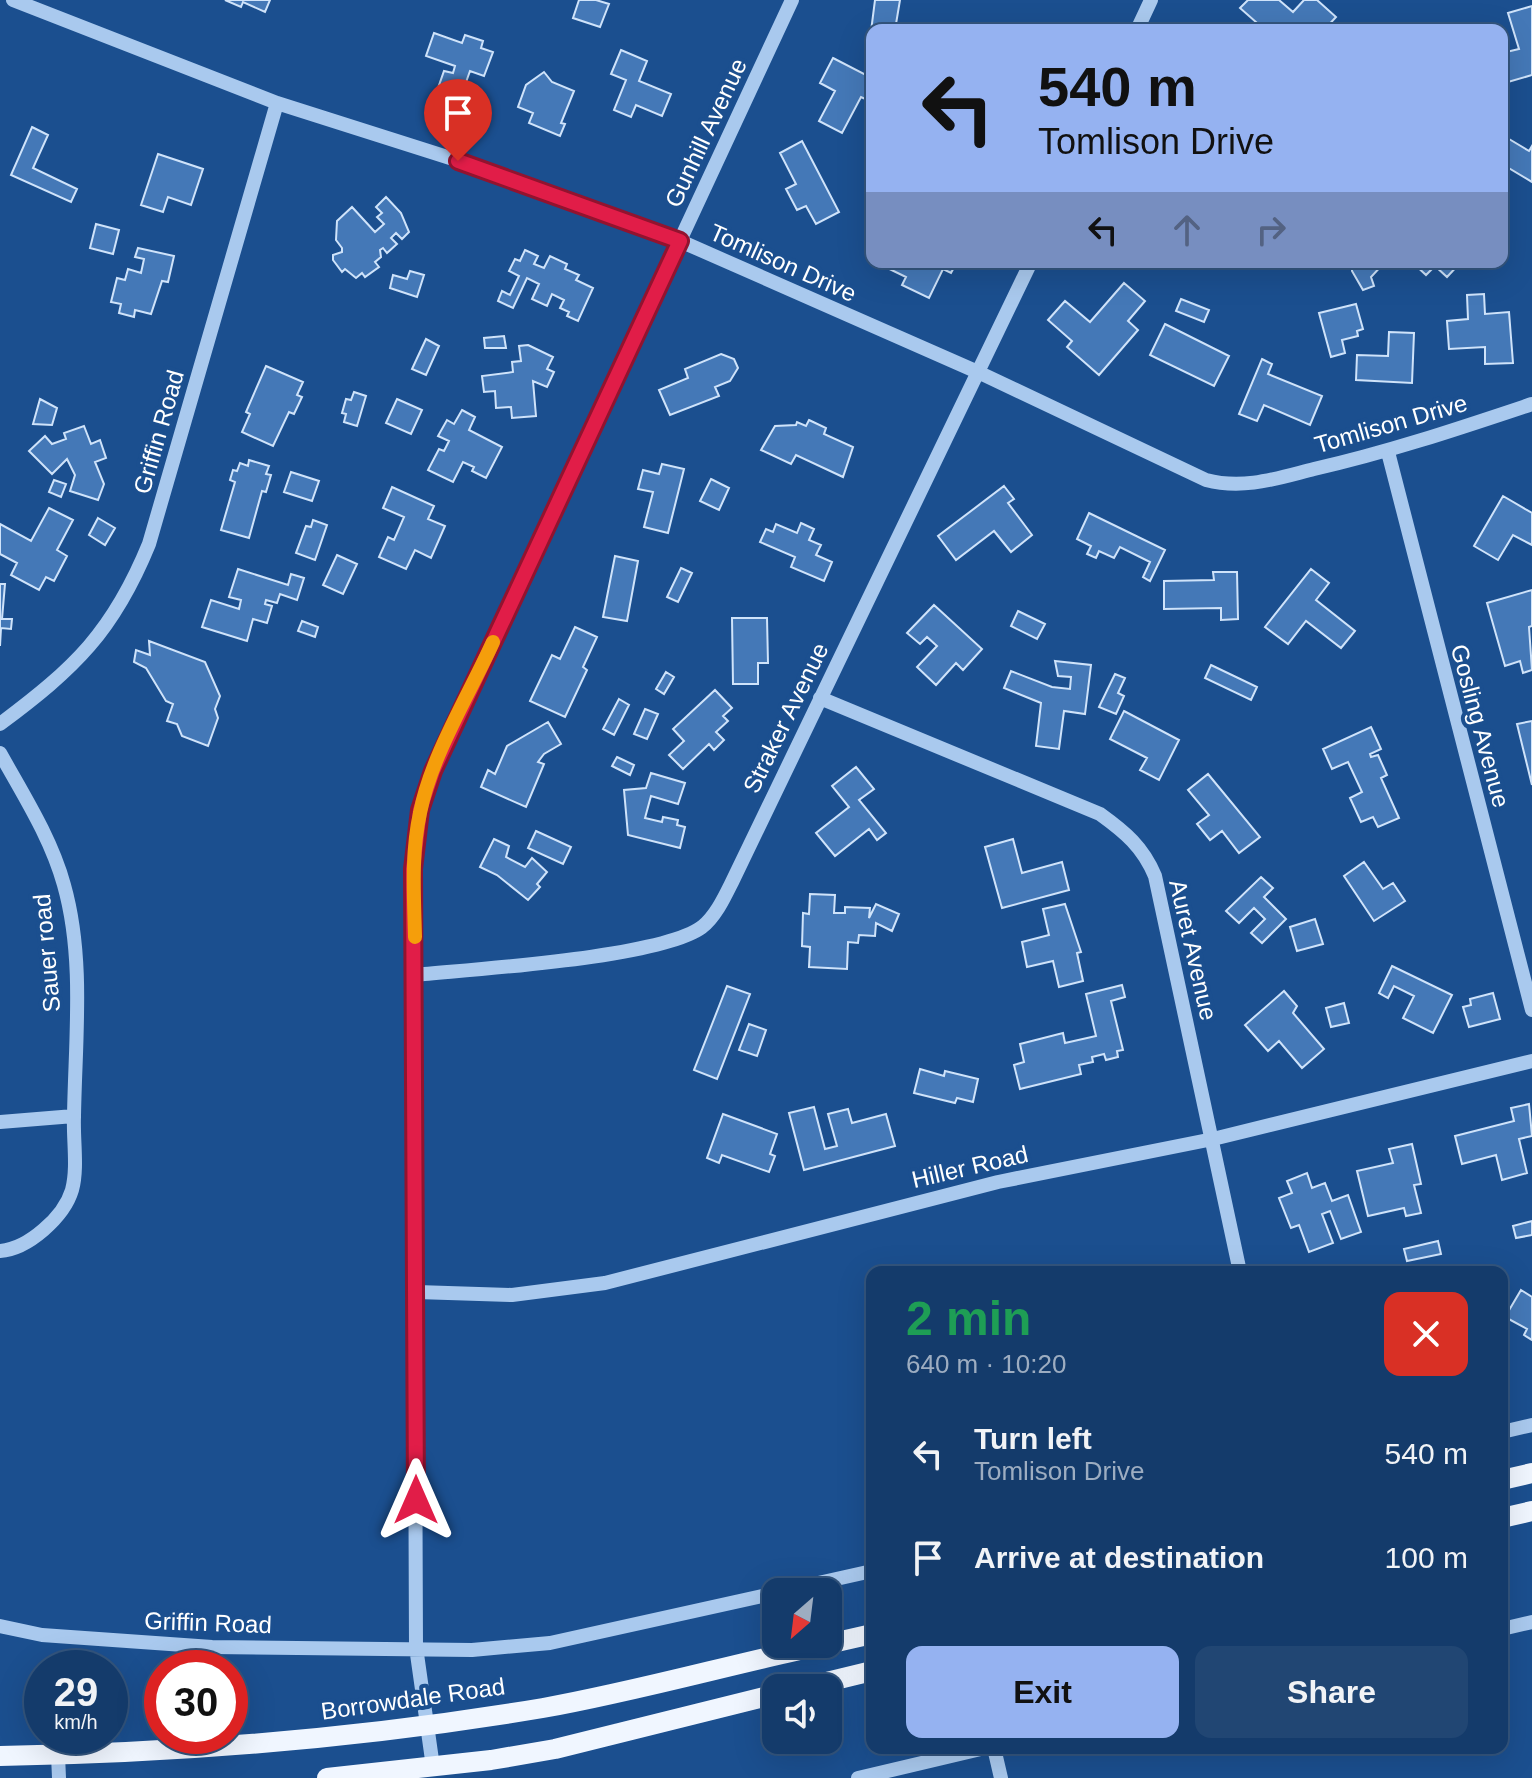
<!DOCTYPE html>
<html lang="en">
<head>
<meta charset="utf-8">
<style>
	:root { --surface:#143b6b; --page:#214673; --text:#f1f3f6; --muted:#9dadc1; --line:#33557e; --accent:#95b2f1 }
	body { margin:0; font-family:Arial,sans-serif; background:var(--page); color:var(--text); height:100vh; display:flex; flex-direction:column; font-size:30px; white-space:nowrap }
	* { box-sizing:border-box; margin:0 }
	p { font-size:26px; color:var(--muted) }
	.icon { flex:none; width:44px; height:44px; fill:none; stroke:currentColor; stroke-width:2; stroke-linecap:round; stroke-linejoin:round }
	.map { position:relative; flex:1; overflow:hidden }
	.panel { position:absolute; left:866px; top:1266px; width:642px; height:488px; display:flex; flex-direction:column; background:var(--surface); border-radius:16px; box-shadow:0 8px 32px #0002,0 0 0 2px var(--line) }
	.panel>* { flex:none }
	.top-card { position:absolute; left:866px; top:24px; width:642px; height:244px; border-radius:16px; box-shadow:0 8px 32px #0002,0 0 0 2px var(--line); background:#95b2f1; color:#111; overflow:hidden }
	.needle { width:52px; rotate:208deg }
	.buttons { position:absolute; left:762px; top:1578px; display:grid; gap:16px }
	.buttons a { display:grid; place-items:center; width:80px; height:80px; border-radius:16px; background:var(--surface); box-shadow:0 8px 32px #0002,0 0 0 2px var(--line); font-size:40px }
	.speed { position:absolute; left:24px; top:1650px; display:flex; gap:16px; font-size:40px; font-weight:700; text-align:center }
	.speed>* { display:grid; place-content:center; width:104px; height:104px; border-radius:50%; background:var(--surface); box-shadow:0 8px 32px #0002,0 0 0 2px var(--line); line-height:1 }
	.speed small { font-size:20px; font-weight:400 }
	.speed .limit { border:12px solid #d22; background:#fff; color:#111 }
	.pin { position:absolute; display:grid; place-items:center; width:68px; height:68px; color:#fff; margin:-82px -34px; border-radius:50% 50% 50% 0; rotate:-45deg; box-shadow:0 0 8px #0007 }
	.pin .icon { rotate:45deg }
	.me { position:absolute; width:88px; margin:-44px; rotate:0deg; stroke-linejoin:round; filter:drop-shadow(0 0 6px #0008) }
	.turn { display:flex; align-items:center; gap:28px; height:168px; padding:0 40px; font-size:36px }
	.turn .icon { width:104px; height:104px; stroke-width:2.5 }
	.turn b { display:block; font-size:56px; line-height:68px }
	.lanes { display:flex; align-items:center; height:76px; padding:0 40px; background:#0003; justify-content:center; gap:40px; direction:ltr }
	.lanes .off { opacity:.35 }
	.round { display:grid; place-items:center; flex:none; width:84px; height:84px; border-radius:16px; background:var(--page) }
	.head { display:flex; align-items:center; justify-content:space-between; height:136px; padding:0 40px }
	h1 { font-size:48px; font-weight:800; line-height:60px; color:#1e9e55 }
	.cta { display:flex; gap:16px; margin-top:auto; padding:16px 40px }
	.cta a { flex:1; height:92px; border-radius:16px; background:var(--accent); color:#111; font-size:32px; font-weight:800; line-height:92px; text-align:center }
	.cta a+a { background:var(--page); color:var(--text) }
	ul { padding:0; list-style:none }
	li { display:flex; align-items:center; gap:24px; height:104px; padding:0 40px }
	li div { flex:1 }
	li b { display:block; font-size:30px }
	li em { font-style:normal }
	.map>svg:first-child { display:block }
</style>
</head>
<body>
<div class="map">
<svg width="1532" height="1778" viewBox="0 0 1532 1778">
	<rect width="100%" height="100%" fill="#1b4f8f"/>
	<path fill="#4478b7" stroke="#cfe3fa" stroke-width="2" d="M225 0H270L265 12 243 2 241 7Z
		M579 0H596L609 4 600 27 573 18Z
		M875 0H900L895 30H872V40L870 39Z
		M1248 0H1279L1293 12 1304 0H1317L1336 17 1324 30H1265L1240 8Z
		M1532 6V75L1508 82 1502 53 1519 49 1508 13Z
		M434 33 462 43 465 35 483 41 481 48 493 52 484 76 470 71 460 99 437 91 444 71 453 73 455 66 426 56Z
		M621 50 647 61 639 81 671 94 662 116 636 105 631 117 614 110 626 80 611 74Z
		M833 58 872 78V102L861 97 842 133 819 121 835 91 820 83Z
		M544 72 552 82 574 91 561 123 565 124 560 136 529 123 533 113 518 107 526 85Z
		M32 127 48 135 33 168 77 189 71 202 11 175Z
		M1504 136 1529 151 1532 146V182L1502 164Z
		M802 141 839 212 816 224 806 206 797 210 786 189 796 184 780 153Z
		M158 154 203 169 191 205 168 197 163 212 141 205Z
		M386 197 401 213 409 232 402 239 396 233 391 238 397 244 387 253 383 248 380 250 381 257 375 262 379 267 365 277 362 273 356 278 345 269 342 272 333 260V255L342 252V248L336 240 337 221 352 207 375 232 384 224 377 217 382 213 376 207Z
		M96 224 119 230 113 254 90 248Z
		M138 248 174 256 168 282 162 281 151 314 135 310 134 317 119 313 121 304 111 302 117 278 125 280 128 269 141 273 144 259 135 257Z
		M525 250 538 256 534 264 544 268 550 256 567 264 565 269 579 275 576 280 593 288 578 321 567 316 569 312 560 308 564 300 552 294 547 306 532 299 539 284 527 278 513 308 498 301 502 291 510 295 519 276 509 271 515 259 520 261Z
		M875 262H957L951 273 943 269 929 298 902 285 906 277Z
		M1352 262H1385L1371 277 1374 286 1363 290 1352 271Z
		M1412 262H1461L1447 277 1435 266 1426 275Z
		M410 271 424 275 417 297 390 288 393 275 407 279Z
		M1124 283 1145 301 1128 321 1138 330 1099 375 1067 347 1072 341 1048 320 1065 301 1090 322Z
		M1484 294 1485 314 1509 312 1513 363 1485 364V347L1449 349 1447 321 1468 319 1467 295Z
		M1181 299 1209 310 1204 322 1176 311Z
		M1356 304 1363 329 1357 331 1358 336 1342 340 1345 353 1331 357 1319 313Z
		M1165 324 1229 356 1214 386 1150 355Z
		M1389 332 1414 333 1412 383 1356 380 1357 355 1388 356Z
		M504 336 506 348H485L484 338Z
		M426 339 439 346 426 375 412 369Z
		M528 345 553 357 547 369 554 372 547 387 533 381 536 416 512 418 511 407 496 408 495 391 484 392 482 376 513 372 512 362 521 361 519 346Z
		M721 354 734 359 738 368 730 381 715 387 719 396 670 415 659 390 688 378 685 369Z
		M1262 359 1272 364 1268 374 1322 396 1310 425 1264 405 1257 421 1239 414Z
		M266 366 303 382 297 395 302 397 294 414 289 412 273 446 242 432 250 414 246 412Z
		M354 392 366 396 357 426 344 422 346 414 342 413 346 399 351 400Z
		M40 399 57 408 52 425 33 424Z
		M397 399 422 410 411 434 386 423Z
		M462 410 475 417 469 430 502 447 486 478 472 471 474 467 463 462 453 482 428 470 439 449 444 451 449 441 438 436 447 420 454 424Z
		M809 420 826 428 824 434 853 447 843 477 796 455 791 464 761 450 775 426 796 425 797 422 806 426Z
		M84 426 91 444 100 440 106 458 95 462 104 484 98 500 70 491 75 475 67 459 52 474 29 451 45 436 52 444 66 439 64 433Z
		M249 460 269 466 266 474 271 475 266 492 262 491 249 538 221 530 235 482 230 480 233 470 237 471 240 463 248 466Z
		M662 464 684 469 668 533 644 527 653 492 638 489 643 470 659 474Z
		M291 472 319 481 312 501 284 492Z
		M711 479 729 488 719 510 700 501Z
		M54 480 66 484 61 497 49 492Z
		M1004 486 1014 499 1008 503 1032 535 1011 552 994 531 956 560 938 536Z
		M392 487 434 506 428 519 445 526 431 558 415 550 406 569 379 557 388 537 394 540 404 517 383 508Z
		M1503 496 1532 513V545L1513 535 1498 560 1474 546Z
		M49 508 73 520 57 550 67 556 54 581 46 577 39 590 11 575 17 563 0 554V524L31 541Z
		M1089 513 1165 550 1150 581 1143 577 1150 562 1120 547 1114 558 1099 551 1096 558 1087 554 1091 546 1077 539Z
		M98 518 115 528 105 545 89 535Z
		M313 520 327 525 315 560 296 553 306 526 311 527Z
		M801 523 814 529 809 540 821 545 816 555 832 562 824 581 791 567 795 557 760 542 766 529 773 532 776 524 797 533Z
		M337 555 357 564 343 594 323 585Z
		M615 556 638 561 627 621 603 617Z
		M681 568 692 573 678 602 667 597Z
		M238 569 288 585 291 574 304 578 297 600 280 594 277 603 266 600 265 604 272 606 267 623 253 619 247 641 202 627 211 600 239 609 241 600 229 597Z
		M1311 569 1329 583 1316 600 1355 631 1341 648 1306 621 1288 644 1265 627Z
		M1213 572H1237L1238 619 1221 620V608L1164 609V581L1214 580Z
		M0 584H5L2 619H12L11 629 1 628 0 646Z
		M1532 590V626L1529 627 1532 670 1523 673 1520 661 1505 666 1487 603Z
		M934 605 982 649 963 670 956 663 936 685 917 667 937 646 927 637 920 644 907 633Z
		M1018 611 1045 624 1037 639 1011 626Z
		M732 618H767L768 663H758V684H733Z
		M302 621 318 627 315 637 298 631Z
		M575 627 597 637 583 667 587 670 565 717 530 701 552 655 560 659Z
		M149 641 205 662 220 696 215 709 218 718 208 746 182 736 177 724 167 721 173 704 166 701 146 668 134 662 136 650 150 655Z
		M1055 661 1091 665 1085 714 1064 711 1059 749 1036 746 1041 703 1004 688 1011 671 1052 687 1070 689 1071 677 1058 676Z
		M1211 665 1257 687 1251 700 1205 678Z
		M666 672 674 677 664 694 656 689Z
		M1115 674 1125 678 1118 693 1124 696 1116 714 1099 707Z
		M715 690 732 708 723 716 728 721 716 732 724 740 714 750 709 744 683 769 669 755 684 741 673 729Z
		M619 699 629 705 614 735 603 729Z
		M645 709 658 714 647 739 634 734Z
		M1124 711 1179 740 1159 780 1140 770 1147 758 1110 739Z
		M1532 721V785L1517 724Z
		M548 722 561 744 544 754 538 762 544 764 526 807 481 787 488 770 495 774 507 746Z
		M1371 727 1381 749 1370 754 1371 757 1378 755 1387 775 1381 778 1399 818 1378 827 1373 817 1361 822 1350 798 1362 792 1348 762 1332 769 1323 749Z
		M617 757 634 765 630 775 612 766Z
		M856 767 874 789 859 800 886 833 877 840 869 829 835 856 816 833 849 807 832 786Z
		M651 773 685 783 678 804 651 796 645 818 662 822 663 817 678 820 677 825 685 827 680 848 628 835 624 790 646 788Z
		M1208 774 1260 837 1239 853 1222 831 1210 840 1197 824 1209 815 1188 790Z
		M536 831 571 847 563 864 528 848Z
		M494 839 509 846 506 857 525 867 532 858 547 872 537 884 540 887 528 900 497 875 480 867Z
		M1013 839 1022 873 1062 862 1069 890 1002 908 985 847Z
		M1364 862 1383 889 1393 883 1405 901 1374 921 1344 876Z
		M1261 877 1273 888 1264 897 1286 919 1262 943 1251 933 1265 919 1254 908 1239 923 1226 911Z
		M810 894 835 895 834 913H845V907L870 908 869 918 876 904 899 914 892 931 876 923 875 936 859 935 858 943 848 942 847 969 809 967 810 947 802 946 803 913 809 914Z
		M1065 904 1081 952 1077 953 1083 981 1059 987 1053 961 1027 967 1022 942 1049 935 1043 909Z
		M1315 919 1323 944 1297 951 1290 927Z
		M1392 966 1452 995 1433 1033 1403 1018 1414 996 1394 986 1388 998 1379 993Z
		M1122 985 1125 997 1111 1001 1123 1050 1117 1051 1118 1057 1106 1060 1104 1054 1092 1057 1093 1062 1079 1065 1081 1074 1020 1089 1014 1065 1024 1062 1020 1044 1063 1033 1065 1043 1096 1036 1086 994Z
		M727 986 750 994 717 1079 694 1070Z
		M1284 991 1297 1006 1293 1013 1324 1049 1302 1068 1279 1041 1268 1051 1245 1025Z
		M1493 993 1500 1019 1469 1027 1463 1007 1471 1005 1470 999Z
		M1344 1003 1349 1023 1331 1027 1326 1008Z
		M749 1024 766 1030 757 1056 739 1050Z
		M920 1069 944 1076 945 1071 978 1079 973 1102 957 1098 955 1103 914 1093Z
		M1529 1104 1532 1136 1519 1139 1527 1173 1502 1180 1496 1155 1462 1164 1455 1136 1514 1121 1511 1108Z
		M814 1107 825 1149 837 1146 828 1114 848 1109 852 1123 886 1114 895 1146 804 1170 789 1113Z
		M723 1114 777 1134 770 1154 775 1156 769 1172 722 1155 719 1163 707 1158Z
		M1412 1144 1421 1184 1414 1185 1421 1213 1406 1216 1404 1208 1368 1216 1357 1171 1393 1163 1389 1149Z
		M1307 1173 1312 1188 1325 1183 1332 1201 1348 1195 1361 1232 1341 1239 1330 1211 1322 1214 1333 1243 1309 1252 1299 1225 1291 1228 1279 1198 1292 1193 1287 1181Z
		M1532 1221V1235L1516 1238 1513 1226Z
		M1438 1241 1441 1254 1407 1261 1404 1249Z
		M1521 1290 1532 1297V1340L1524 1335 1527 1329 1505 1317Z"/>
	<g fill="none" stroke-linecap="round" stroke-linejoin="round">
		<path stroke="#a9c9ee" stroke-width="14" d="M13 0 277 103 488 170 680 241 980 373 1206 480C1244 490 1278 478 1314 469 1389 452 1460 428 1532 404
			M1137 30 1151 0
			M1388 452 1532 1010
			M820 698 1100 814C1125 832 1143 847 1155 876L1240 1272
			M0 724C75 668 113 632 149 544L277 103
			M0 753C24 796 51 838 64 885 85 959 75 1042 74 1117 73 1140 78 1168 72 1190 64 1217 28 1249 0 1251
			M415 975C474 969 660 958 702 927 716 916 725 896 733 880L1031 262
			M0 1122 74 1116
			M417 1292 512 1295 605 1283 998 1182 1213 1139 1532 1061
			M1502 1432 1532 1425
			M778 1592 872 1571
			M0 1626 42 1635 212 1647 472 1650 550 1643 776 1593
			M1502 1629 1532 1622
			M994 1748 1001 1778
			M58 1755 59 1778
			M433 1767 416 1647 413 869 420 810 433 771 792 0
			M858 1778 985 1748"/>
		<path stroke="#f0f6ff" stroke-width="20" d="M1502 1480 1532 1473
			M1502 1518 1532 1511
			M828 1644 872 1634
			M802 1688 872 1671
			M0 1756C181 1753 364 1738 543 1708 638 1691 732 1664 827 1644
			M327 1778 491 1760 555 1749 776 1694"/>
	</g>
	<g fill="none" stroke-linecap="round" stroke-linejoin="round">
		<g stroke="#92132f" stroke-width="20">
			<path id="route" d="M416 1500 413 869 420 810 433 771 680 241 458 161"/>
		</g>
		<use href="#route" stroke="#e11d48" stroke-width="14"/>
		<path stroke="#f59e0b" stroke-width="14" d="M415 937C414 895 411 854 420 813 431 756 469 695 493 642"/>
	</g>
	<g text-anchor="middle" stroke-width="8" stroke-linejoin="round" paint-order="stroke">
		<g font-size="24" fill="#fff" stroke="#1b4f8f">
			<text transform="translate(706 133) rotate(-65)" y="8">Gunhill Avenue</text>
			<text transform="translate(783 263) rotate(24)" y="8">Tomlison Drive</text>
			<text transform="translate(1391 424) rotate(-16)" y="8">Tomlison Drive</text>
			<text transform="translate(159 432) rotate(-74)" y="8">Griffin Road</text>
			<text transform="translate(786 718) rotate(-64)" y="8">Straker Avenue</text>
			<text transform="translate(1480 726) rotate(75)" y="8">Gosling Avenue</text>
			<text transform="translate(1193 950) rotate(77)" y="8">Auret Avenue</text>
			<text transform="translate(47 953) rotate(-95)" y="8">Sauer road</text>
			<text transform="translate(970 1167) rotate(-13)" y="8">Hiller Road</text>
			<text transform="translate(208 1623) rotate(2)" y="8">Griffin Road</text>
			<text transform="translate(413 1699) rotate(-8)" y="8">Borrowdale Road</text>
		</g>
	</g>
</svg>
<div class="buttons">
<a><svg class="needle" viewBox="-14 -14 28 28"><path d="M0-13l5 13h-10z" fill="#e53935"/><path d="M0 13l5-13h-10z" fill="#9dadc1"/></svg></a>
<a><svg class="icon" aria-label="sound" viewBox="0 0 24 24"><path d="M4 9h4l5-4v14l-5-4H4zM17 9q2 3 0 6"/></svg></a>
</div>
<div class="speed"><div>29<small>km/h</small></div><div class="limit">30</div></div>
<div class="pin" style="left:458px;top:161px;background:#d93025"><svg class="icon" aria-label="arrive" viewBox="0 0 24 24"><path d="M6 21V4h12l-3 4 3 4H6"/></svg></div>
<svg class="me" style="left:416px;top:1500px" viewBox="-20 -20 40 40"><path d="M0-17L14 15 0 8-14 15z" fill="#e11d48" stroke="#fff" stroke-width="4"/></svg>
<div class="top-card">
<div class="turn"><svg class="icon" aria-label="left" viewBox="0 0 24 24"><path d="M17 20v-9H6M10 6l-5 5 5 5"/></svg><div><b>540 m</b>Tomlison Drive</div></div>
<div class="lanes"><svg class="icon" aria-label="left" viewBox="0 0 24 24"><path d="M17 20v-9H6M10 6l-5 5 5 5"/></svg><svg class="icon off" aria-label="ahead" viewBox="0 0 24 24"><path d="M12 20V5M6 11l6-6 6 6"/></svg><svg class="icon off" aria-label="right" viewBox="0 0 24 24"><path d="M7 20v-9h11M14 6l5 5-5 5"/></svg></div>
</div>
<section class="panel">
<div class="head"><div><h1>2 min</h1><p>640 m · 10:20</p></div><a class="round" style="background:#d93025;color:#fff"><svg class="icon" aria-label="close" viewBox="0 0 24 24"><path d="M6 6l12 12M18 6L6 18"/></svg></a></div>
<ul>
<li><svg class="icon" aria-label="left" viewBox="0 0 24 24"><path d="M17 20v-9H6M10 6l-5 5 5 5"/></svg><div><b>Turn left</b><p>Tomlison Drive</p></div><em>540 m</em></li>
<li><svg class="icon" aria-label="arrive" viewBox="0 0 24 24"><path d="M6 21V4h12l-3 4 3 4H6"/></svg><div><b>Arrive at destination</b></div><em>100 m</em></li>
</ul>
<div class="cta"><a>Exit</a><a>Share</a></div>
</section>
</div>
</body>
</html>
